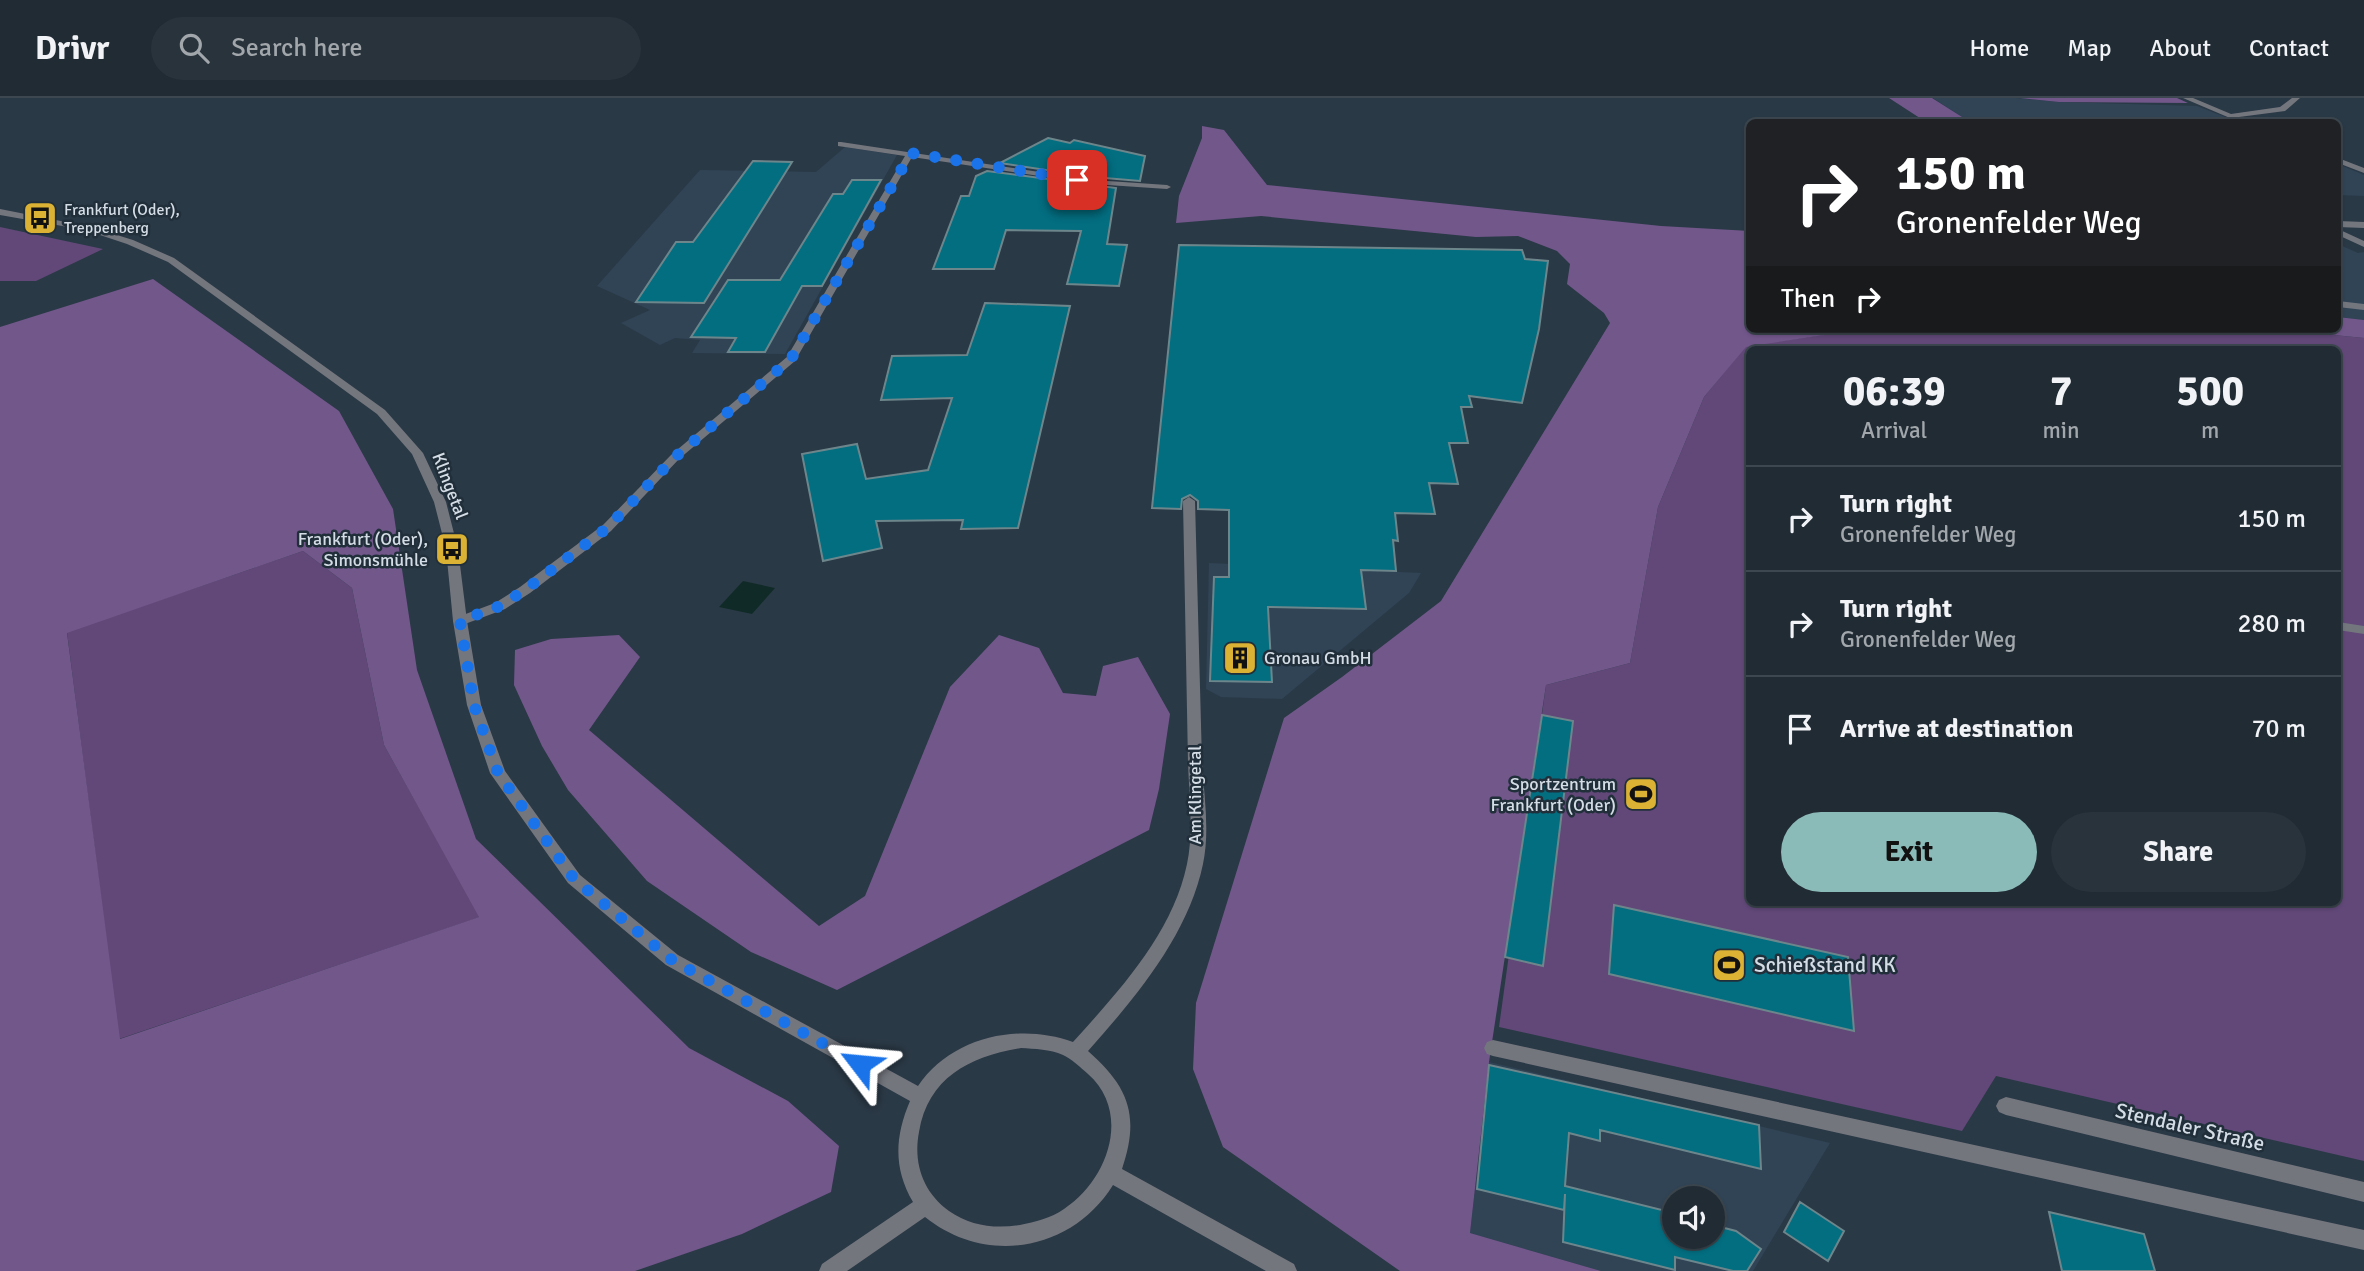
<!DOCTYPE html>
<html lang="en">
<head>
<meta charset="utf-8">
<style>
	:root { --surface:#202b34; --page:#28333c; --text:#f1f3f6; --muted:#a2a7ac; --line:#3d474f; --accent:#8bbbb9 }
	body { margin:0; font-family:Signika,sans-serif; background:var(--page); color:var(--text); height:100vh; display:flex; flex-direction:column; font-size:26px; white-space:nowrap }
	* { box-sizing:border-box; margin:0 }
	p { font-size:23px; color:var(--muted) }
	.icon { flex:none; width:38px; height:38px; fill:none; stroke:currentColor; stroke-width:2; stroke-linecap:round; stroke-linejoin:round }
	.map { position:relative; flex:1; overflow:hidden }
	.side { position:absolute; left:1746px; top:248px; width:595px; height:560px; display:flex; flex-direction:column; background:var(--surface); border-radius:10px; box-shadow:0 2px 5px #0004,0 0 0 2px var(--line) }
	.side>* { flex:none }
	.hud { position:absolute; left:1746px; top:21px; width:595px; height:214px; border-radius:10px; box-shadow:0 2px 5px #0004,0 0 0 2px var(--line); background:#202124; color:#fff; overflow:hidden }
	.buttons { position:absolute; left:1662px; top:1088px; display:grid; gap:14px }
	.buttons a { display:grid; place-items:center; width:63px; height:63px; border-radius:50%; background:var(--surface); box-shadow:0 2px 5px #0004,0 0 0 2px var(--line); font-size:35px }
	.pin { position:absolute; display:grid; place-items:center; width:60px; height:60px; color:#fff; margin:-30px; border-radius:14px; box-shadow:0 4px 10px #0006 }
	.me { position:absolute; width:77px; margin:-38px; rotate:299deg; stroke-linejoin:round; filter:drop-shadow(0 0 5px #0008) }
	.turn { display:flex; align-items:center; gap:24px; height:147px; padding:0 35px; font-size:32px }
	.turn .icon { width:91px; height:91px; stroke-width:2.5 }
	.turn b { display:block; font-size:49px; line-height:60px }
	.then { display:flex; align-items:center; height:66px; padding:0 35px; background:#0003; gap:14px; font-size:26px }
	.eta { display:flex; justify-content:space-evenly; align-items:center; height:119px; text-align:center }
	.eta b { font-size:42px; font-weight:700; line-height:49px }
	.cta { display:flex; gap:14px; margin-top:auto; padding:14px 35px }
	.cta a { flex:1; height:80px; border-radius:42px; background:var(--accent); color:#111; font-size:28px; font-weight:700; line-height:80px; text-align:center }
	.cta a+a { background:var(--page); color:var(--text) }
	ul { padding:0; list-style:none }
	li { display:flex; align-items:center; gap:21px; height:105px; padding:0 35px; border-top:2px solid var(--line) }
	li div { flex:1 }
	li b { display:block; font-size:26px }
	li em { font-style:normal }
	header { display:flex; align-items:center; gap:42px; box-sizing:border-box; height:98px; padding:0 35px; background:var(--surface); border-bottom:2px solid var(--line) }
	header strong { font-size:33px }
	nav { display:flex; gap:38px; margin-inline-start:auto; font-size:24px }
	.search { width:490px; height:63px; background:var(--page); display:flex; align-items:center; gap:18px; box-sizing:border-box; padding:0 24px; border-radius:38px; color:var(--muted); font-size:26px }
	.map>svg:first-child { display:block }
</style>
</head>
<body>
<header>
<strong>Drivr</strong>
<div class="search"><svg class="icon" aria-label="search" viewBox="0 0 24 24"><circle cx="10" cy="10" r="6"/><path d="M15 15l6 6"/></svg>Search here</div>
<nav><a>Home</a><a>Map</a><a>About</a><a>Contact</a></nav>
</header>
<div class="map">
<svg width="2364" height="1173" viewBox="0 0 2364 1173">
	<rect width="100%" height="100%" fill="#2a3946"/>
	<path fill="#304456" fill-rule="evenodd" d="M1933 0H2016L2059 4 2197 8 2238 24H1970Z
		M845 49 897 57 785 256 692 255 700 242 675 240 660 247 621 225 650 212 597 188 700 72 816 74Z
		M2338 66 2364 77V98L2338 97Z
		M2338 146 2358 155 2364 154V222L2338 219Z
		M1209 465 1421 475 1409 495 1282 601 1221 599 1206 591Z
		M1489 964 1830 1045 1753 1173H1601L1470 1135ZM1675 1101H1713V1139H1675Z"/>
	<path fill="#614878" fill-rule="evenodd" d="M0 129 103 151 36 183H0Z
		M1864 231H2273L2364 240V1063L1996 978 1962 1033 1499 929 1546 587 1630 565 1658 409 1704 299 1746 248ZM1750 252H2338V805H1750Z
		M303 453 352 490 384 647 480 819 119 941 67 534Z"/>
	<path fill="#72578b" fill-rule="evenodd" d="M1889 0H1932L1970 24H1926Z
		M2020 0H2177L2188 5 2059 4Z
		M1202 28 1224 32 1267 87 1661 128 1750 133V231H1864L1746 249 1704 299 1658 409 1630 565 1546 587 1489 964 1470 1135 1601 1173H1400L1223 1049 1193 971 1196 905 1284 620 1342 579 1441 503 1610 225 1604 215 1567 186 1570 166 1557 153 1518 138 1476 139 1261 118 1176 125 1179 98 1202 40Z
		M153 181 339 313 393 411 417 572 476 741 689 950 788 1003 839 1048 831 1094 742 1136 635 1173H0V229ZM303 453 352 490 384 647 479 819 120 941 67 535Z
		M2338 219 2364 222V240L2273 231H2338Z
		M619 537 640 559 589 632 819 828 865 798 950 589 999 537 1039 550 1063 595 1096 598 1103 568 1138 559 1170 616 1159 691 1149 732 837 892 751 854 647 783 568 692 542 648 514 587 515 552 551 541Z"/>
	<path fill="#102b27" d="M743 483 775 490 752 516 719 509Z"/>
	<path fill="#036e80" stroke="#6d868c" stroke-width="2" d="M1048 40 1070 45 1074 42 1145 58 1140 83 1093 79 1000 65Z
		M753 63 792 64 704 205 636 204 676 144H693Z
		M987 73 1116 90 1107 146 1127 147 1119 188 1067 186 1081 133 1006 132 994 171H933L961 98H969L976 78Z
		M852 82H881L822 188H802L765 254H728L736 240 691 239 728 182H780L833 96H843Z
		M1179 147 1522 152 1525 161 1548 163 1539 231 1522 305 1469 298 1472 309H1461L1468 345H1449L1458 386 1429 385 1435 416 1395 415 1398 443 1393 442 1396 473 1361 472 1366 511 1268 509 1272 584 1210 583 1214 479H1229V412L1198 411V403L1190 397 1182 401 1181 411 1152 410Z
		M985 205 1070 208 1018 430 961 431 963 422 876 423 882 450 823 463 802 356 857 346 866 381 928 372 952 300 881 302 892 258 967 257Z
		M1542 617 1573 623 1543 868 1505 859Z
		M1614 807 1848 859 1854 933 1609 876Z
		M1489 967 1759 1027 1761 1071 1600 1032V1043L1569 1035 1565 1088 1674 1115 1675 1139H1713V1127L1736 1133 1761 1151 1747 1173H1733L1675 1159V1172L1563 1144 1565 1096 1564 1112 1477 1091Z
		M1800 1104 1844 1133 1828 1163 1784 1134Z
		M2049 1114 2144 1136 2155 1173H2062Z"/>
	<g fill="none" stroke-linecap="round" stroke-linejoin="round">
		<path fill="#74767e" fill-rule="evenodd" d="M2183 0H2193L2231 16 2280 9 2292 0H2300L2285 13 2239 19 2241 21 2237 23Z
			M841 44 1093 82 1167 87 1171 89 1167 91 1093 86 912 59 795 263 679 361 611 433 530 495 505 511 465 526H455L453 523 455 520 495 505 520 489 603 427 671 357 787 259 905 58 838 48V44Z
			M2338 60 2364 70V75L2338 65Z
			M2338 123 2364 124V130L2338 129Z
			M2338 131 2364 143V149L2338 137Z
			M2338 203 2364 206V212L2338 209Z
			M1189 399 1195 403 1202 664 1200 668H1190L1188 664 1183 403Z
			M2338 524 2364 528V536L2338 532Z
			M1493 942 2364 1132V1152L1493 958 1487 956 1484 950 1487 944Z"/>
		<path fill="#74767e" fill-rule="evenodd" d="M0 111 91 129 133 142 174 160 385 312 423 355 446 404 458 451 467 523 481 607 505 673 580 777 678 857 918 988C951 939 1019 924 1073 944 1119 893 1173 835 1187 766 1194 733 1189 697 1188 664L1190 660H1200L1202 664C1204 698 1210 733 1203 766 1188 838 1135 900 1088 953 1129 989 1140 1018 1122 1071L1294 1166 1297 1173H1266L1113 1087C1072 1153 986 1168 925 1119L847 1173H819L822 1166 913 1104C893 1070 895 1038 910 1003L666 867 568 785 490 675 467 607 453 523 446 451 434 404 412 356 377 316 168 164 127 146 85 132 0 117ZM1021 950C1035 951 1050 951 1063 957 1072 961 1080 969 1088 976 1132 1015 1108 1082 1064 1111 1051 1120 1035 1124 1020 1127 995 1131 970 1128 949 1113 923 1094 913 1065 919 1034 928 979 971 958 1021 950Z
			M2006 999 2364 1084V1104L2006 1017 1999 1014 1996 1008 1999 1002Z"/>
	</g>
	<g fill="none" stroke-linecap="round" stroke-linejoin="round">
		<path stroke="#1a73e8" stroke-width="12" stroke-dasharray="0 21.6" d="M860 966 672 862 574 781 498 675 474 607 460 523 500 508 525 492 607 430 675 359 791 261 911 55 1077 82"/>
	</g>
	<defs>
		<g id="bus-square" transform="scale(1.75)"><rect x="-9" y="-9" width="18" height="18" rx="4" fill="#dbb233" stroke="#212f3b"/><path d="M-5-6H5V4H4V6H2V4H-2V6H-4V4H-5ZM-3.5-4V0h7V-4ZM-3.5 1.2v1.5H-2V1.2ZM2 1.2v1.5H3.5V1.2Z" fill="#111"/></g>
		<g id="building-square" transform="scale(1.75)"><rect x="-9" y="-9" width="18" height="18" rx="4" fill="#dbb233" stroke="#212f3b"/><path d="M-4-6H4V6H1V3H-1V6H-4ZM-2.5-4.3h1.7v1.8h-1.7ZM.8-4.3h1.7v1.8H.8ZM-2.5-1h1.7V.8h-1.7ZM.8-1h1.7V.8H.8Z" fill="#111"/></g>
		<g id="stadium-square" transform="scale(1.75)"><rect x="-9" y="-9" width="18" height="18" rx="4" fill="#dbb233" stroke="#212f3b"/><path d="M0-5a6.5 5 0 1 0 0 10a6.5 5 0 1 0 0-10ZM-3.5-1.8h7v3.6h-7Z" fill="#111"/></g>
	</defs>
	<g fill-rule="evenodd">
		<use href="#bus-square" x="40" y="120"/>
		<use href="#bus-square" x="452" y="451"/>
		<use href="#building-square" x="1240" y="560"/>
		<use href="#stadium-square" x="1641" y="696"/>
		<use href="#stadium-square" x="1729" y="867"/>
	</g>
	<g text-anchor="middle" stroke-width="5" stroke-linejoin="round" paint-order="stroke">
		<g font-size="16" fill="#d4dde5" stroke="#212f3b" text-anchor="start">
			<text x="64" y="117">Frankfurt (Oder),<tspan x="64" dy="18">Treppenberg</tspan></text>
		</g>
		<g font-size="18" fill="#d4dde5" stroke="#212f3b">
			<text transform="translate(450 388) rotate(69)" y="6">Klingetal</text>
			<text transform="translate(1195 697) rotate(-90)" y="6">Am Klingetal</text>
		</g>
		<g font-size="18" fill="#d4dde5" stroke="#212f3b" text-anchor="end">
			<text x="428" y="447">Frankfurt (Oder),<tspan x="428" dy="21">Simonsmühle</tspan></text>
			<text x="1264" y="566" text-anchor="start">Gronau GmbH</text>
			<text x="1616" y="692">Sportzentrum<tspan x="1616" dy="21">Frankfurt (Oder)</tspan></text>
		</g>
		<g font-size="21" fill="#d4dde5" stroke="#212f3b" text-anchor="start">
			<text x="1754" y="874">Schießstand KK</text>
		</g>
		<g font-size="21" fill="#d4dde5" stroke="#212f3b">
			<text transform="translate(2190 1029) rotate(13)" y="7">Stendaler Straße</text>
		</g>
	</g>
</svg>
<div class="buttons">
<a><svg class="icon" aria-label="sound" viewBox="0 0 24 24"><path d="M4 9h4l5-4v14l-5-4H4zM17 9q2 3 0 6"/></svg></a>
</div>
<div class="pin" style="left:1077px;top:82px;background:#d93025"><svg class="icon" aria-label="arrive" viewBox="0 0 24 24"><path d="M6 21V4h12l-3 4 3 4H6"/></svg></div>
<svg class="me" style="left:860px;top:966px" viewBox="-20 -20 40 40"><path d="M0-17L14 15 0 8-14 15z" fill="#1a73e8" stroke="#fff" stroke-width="4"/></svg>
<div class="hud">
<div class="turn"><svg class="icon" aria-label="right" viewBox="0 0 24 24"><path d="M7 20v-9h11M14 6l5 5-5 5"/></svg><div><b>150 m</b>Gronenfelder Weg</div></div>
<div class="then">Then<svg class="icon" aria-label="right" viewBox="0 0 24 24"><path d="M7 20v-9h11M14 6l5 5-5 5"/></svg></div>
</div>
<section class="side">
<div class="eta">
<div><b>06:39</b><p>Arrival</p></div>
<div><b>7</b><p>min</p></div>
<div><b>500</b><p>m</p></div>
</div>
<ul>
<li><svg class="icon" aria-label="right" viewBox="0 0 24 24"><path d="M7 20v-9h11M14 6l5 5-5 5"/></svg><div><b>Turn right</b><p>Gronenfelder Weg</p></div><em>150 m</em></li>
<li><svg class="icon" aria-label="right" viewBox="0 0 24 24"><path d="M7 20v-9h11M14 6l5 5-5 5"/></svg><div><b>Turn right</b><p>Gronenfelder Weg</p></div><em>280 m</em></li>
<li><svg class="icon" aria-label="arrive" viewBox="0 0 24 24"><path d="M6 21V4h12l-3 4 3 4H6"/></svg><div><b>Arrive at destination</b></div><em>70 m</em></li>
</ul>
<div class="cta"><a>Exit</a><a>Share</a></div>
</section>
</div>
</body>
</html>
